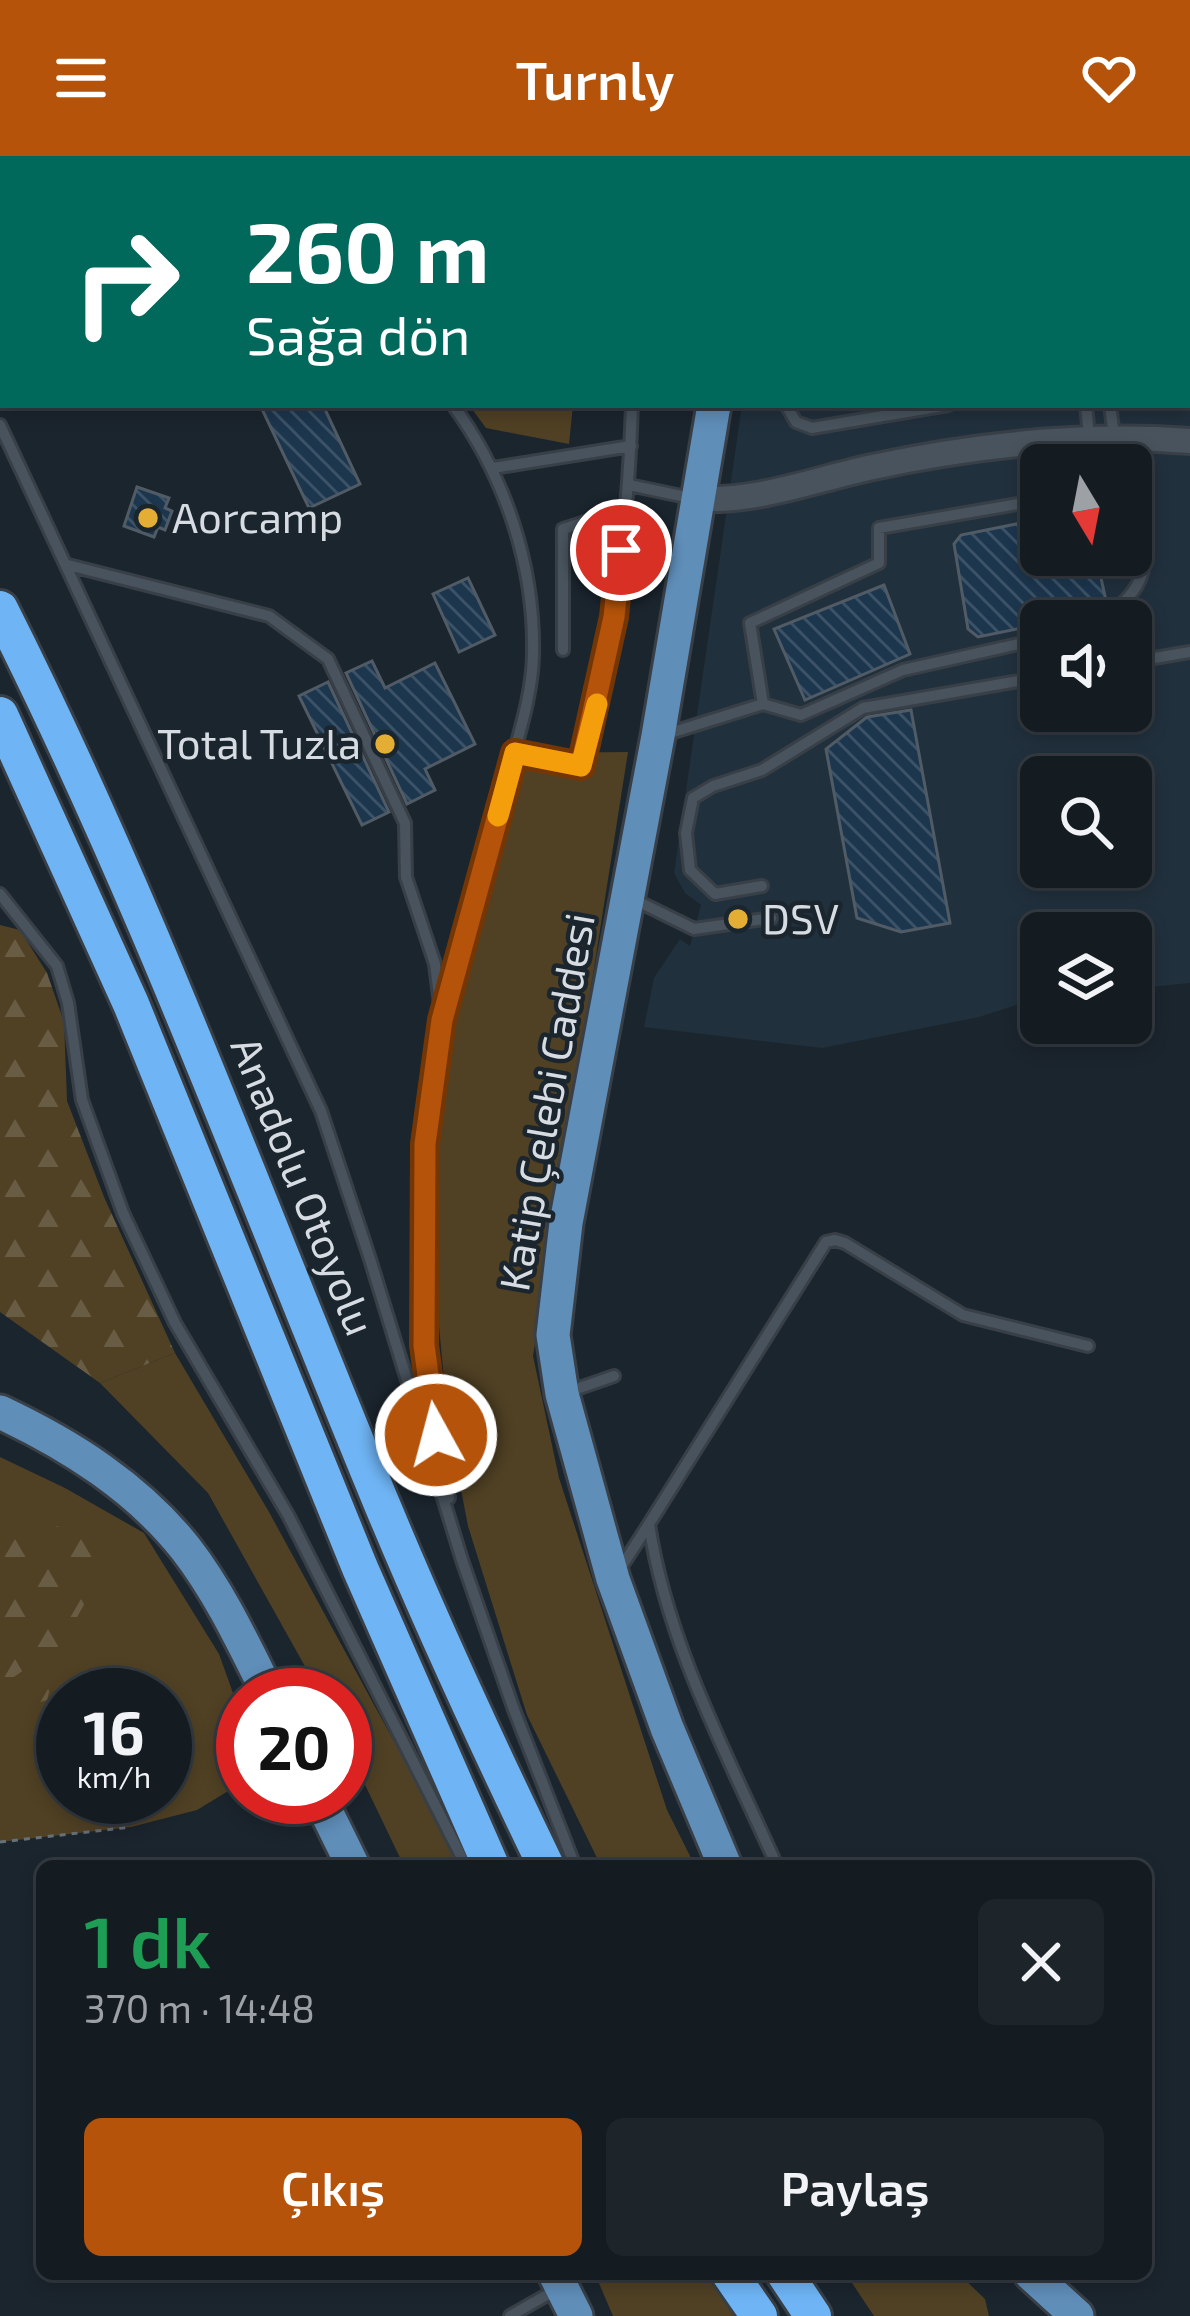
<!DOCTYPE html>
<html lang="tr">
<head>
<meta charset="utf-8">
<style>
	:root { --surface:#141c22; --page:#1d252a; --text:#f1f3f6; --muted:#9da1a5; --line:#333a40; --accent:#b45309 }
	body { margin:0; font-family:"Exo 2",sans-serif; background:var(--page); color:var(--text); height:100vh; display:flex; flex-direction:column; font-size:45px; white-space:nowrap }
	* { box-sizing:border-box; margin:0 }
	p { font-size:39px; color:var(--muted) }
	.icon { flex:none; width:66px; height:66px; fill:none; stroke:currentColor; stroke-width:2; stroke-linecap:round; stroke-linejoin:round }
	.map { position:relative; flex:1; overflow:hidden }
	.panel { position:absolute; left:36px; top:1704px; width:1116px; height:420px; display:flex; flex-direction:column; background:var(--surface); border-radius:18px; box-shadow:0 6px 18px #0003,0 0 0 3px var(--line) }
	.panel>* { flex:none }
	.guide { position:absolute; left:0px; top:0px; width:1191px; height:252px; box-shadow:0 6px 18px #0003,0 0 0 3px var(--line); background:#00695c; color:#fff; overflow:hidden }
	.needle { width:78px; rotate:170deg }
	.tools { position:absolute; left:1020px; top:288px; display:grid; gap:24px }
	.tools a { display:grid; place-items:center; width:132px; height:132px; border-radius:18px; background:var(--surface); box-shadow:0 6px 18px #0003,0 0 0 3px var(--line); font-size:60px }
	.speed { position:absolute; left:36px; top:1512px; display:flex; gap:24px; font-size:60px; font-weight:700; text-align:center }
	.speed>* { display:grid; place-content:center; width:156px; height:156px; border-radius:50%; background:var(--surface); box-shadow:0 6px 18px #0003,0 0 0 3px var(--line); line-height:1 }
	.speed small { font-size:30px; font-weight:400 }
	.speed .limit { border:18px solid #d22; background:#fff; color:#111 }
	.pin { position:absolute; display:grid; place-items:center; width:102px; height:102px; color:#fff; margin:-51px; border:6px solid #fff; border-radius:50%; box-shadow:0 3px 12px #0007 }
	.me { position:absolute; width:132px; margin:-66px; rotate:353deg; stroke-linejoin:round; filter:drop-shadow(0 0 9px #0008) }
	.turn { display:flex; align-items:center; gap:42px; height:252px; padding:0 48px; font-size:54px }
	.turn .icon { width:156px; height:156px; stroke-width:2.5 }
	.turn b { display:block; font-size:84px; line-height:102px }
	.round { display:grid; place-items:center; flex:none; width:126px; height:126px; border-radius:18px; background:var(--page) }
	.summary { display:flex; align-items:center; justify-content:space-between; height:204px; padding:0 48px }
	h1 { font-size:72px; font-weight:600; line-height:90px; color:#1e9e55 }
	.primary-button { display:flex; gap:24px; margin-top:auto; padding:24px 48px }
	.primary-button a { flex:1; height:138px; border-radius:18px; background:var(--accent); color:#fff; font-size:48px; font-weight:600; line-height:138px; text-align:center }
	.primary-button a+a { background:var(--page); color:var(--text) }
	header { display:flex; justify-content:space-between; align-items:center; height:156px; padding:0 48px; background:var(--accent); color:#fff; font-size:54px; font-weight:600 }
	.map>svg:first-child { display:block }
</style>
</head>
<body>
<header><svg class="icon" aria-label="menu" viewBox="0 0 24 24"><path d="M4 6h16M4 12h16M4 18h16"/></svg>Turnly<svg class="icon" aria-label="heart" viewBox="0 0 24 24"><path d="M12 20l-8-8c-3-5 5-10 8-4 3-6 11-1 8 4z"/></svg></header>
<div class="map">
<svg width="1190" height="2160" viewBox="0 0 1190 2160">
	<defs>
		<pattern id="forest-firs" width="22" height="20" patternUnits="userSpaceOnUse" patternTransform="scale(3)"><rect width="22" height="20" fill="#504124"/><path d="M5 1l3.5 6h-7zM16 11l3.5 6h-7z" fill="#685c44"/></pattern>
		<pattern id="building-back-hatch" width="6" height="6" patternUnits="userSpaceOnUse" patternTransform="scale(3)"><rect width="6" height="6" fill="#1c364e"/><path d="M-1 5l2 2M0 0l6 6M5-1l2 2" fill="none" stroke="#3c5267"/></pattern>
	</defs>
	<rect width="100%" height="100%" fill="#1b252e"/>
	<path fill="#21303d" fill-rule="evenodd" d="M751 0H1190V827L1131 833V777H1041V841L979 861 822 892 644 871 654 822 680 783 690 790 701 749 685 737 674 717 742 249H1188V3ZM1041 309H1131V399H1041ZM1041 465H1131V555H1041ZM1041 621H1131V711H1041Z"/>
	<path fill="#504124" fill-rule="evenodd" d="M469 249H573L569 288 486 272Z
		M628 596 533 1200 559 1322 667 1654 695 1710H601L527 1559 468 1370 448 1266 438 1159 436 956 460 840 526 597Z
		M175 1197 269 1356 462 1710H404L345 1587V1539H321L208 1337 100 1227Z
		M0 1301 65 1332 144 1377 219 1498 243 1565V1626L197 1654 131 1671 0 1686ZM63 1539H165V1641H63Z
		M595 2118H708L734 2160H613Z
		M846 2118H959L985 2143 989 2160H874Z"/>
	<path fill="url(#forest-firs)" d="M0 769 20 774 47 817 64 866 67 945 104 1041 175 1197 100 1227 0 1156Z
		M89 1361 104 1413 62 1488 5 1527 52 1524 47 1544 0 1559V1387Z"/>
	<path fill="url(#building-back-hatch)" stroke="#505b65" stroke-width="3" d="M260 249H323L360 328 309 352Z
		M137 331 169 342 165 352 172 355 165 374 158 371 154 381 124 370Z
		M1041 363V399H1096L1106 445 1089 459 1041 465V468L978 481 968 473 954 388 961 379Z
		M468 422 495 479 459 496 433 438Z
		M884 429 910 498 805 544 774 473Z
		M372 505 385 532 435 507 475 588 425 613 435 634 407 648 346 517Z
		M328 526 389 656 362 669 299 540Z
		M911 554 950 767 901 776 857 762 826 593 867 561Z"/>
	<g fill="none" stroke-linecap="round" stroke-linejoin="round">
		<g stroke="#383f47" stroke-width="16">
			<path id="service" d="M629 0V3
				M1063 0V3
				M1124 3 1126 0
				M1188 246H1190
				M786 249 796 266 812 272 948 249
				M1086 249 1089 280
				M1110 249 1114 280
				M0 269 321 955 370 1103 462 1404 514 1554 575 1710
				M493 312 631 290
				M629 329 691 342
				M68 409 269 460 328 503 405 667 406 721 435 808 442 864 425 988 424 1189 449 1342
				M1098 465C1135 443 1160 411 1131 372
				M563 494V373L594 363 625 362
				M1131 506 1190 496
				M763 548 801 559 903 514 1041 483
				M667 578 763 548 750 467 879 407V372L1041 344
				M515 597 581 610C614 492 628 370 632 249
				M762 730 715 738 690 714 686 677 693 642 713 630 762 614 863 552 1041 521
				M0 738 57 810 68 847 82 944 123 1057 175 1167 288 1359 466 1710
				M631 742 694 773 771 762
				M444 855C466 778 487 701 507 624 517 583 532 542 533 499 535 410 505 320 453 249
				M565 1237 614 1220
				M618 1416 649 1368
				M777 1710C728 1600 667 1488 649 1368L826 1086 835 1084 845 1087 963 1159 1088 1190
				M510 2160 559 2132"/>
		</g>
		<g stroke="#383f47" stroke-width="30">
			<path id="tertiary" d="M697 343C757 346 810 325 868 312 974 289 1082 277 1190 285"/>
		</g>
		<g stroke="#383f47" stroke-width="39">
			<path id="primary" d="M733 0 734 3
				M714 249 658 580 566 1067 553 1179 562 1238 613 1423 667 1572 725 1710
				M0 1256C70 1289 137 1331 186 1393 220 1437 244 1489 269 1539
				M319 1641 353 1710
				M555 2118 576 2160
				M1031 2118 1077 2160"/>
		</g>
		<g stroke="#383f47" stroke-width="42">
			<path id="motorway" d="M0 453C146 742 257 1047 381 1346 432 1469 488 1590 546 1710
				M0 559 131 848 360 1412 491 1710
				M730 2118 759 2160
				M785 2118 813 2160"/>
		</g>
		<path stroke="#676f77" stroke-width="3" stroke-dasharray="6 6" stroke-linecap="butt" d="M0 1686 131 1671"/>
		<use href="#service" stroke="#48535d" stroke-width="10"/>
		<use href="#tertiary" stroke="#48535d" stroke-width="24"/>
		<use href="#primary" stroke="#5f8eb9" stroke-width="33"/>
		<use href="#motorway" stroke="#6fb5f6" stroke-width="36"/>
	</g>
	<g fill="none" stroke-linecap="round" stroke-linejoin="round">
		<g stroke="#753606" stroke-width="30">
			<path id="route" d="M436 1279 424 1189 425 988 442 864 515 597 581 610 614 461 621 394"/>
		</g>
		<use href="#route" stroke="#b45309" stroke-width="21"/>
		<path stroke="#f59e0b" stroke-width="21" d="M498 660 515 597 581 610 597 548"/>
	</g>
	<g fill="#e4ae35" stroke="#1b252e" stroke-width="4.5">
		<circle cx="148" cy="362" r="12"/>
		<circle cx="385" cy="588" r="12"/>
		<circle cx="738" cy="763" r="12"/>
	</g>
	<g text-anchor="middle" stroke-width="9" stroke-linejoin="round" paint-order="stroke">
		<g font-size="42" fill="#d6dce2" stroke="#1b252e" text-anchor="start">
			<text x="172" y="377">Aorcamp</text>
			<text x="361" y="603" text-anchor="end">Total Tuzla</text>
			<text x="762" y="778">DSV</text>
		</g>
		<g font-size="42" fill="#d6dce2" stroke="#1b252e">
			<text transform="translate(547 946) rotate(-80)" y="15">Katip Çelebi Caddesi</text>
			<text transform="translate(303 1030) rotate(68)" y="15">Anadolu Otoyolu</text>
		</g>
	</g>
</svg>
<div class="tools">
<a><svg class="needle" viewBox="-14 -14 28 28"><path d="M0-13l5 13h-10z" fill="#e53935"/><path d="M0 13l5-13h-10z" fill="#9da1a5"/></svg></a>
<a><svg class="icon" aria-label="sound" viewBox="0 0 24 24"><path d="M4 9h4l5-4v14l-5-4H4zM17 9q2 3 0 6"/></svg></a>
<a><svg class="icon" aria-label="search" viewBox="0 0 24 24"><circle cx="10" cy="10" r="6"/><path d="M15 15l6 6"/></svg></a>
<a><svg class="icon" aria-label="layers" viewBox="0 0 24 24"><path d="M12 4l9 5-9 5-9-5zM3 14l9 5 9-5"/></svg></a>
</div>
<div class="speed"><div>16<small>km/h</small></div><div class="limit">20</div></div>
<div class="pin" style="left:621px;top:394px;background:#d93025"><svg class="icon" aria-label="arrive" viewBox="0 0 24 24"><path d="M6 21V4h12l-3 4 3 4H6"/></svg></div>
<svg class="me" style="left:436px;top:1279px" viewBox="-20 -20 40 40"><circle r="17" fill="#b45309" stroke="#fff" stroke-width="3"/><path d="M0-11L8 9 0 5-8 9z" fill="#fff"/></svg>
<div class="guide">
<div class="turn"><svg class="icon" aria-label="right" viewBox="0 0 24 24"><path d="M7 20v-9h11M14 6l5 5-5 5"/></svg><div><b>260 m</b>Sağa dön</div></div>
</div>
<section class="panel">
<div class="summary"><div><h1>1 dk</h1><p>370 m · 14:48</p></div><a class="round"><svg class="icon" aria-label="close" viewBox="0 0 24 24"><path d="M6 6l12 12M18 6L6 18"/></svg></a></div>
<div class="primary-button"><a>Çıkış</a><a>Paylaş</a></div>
</section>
</div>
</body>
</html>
